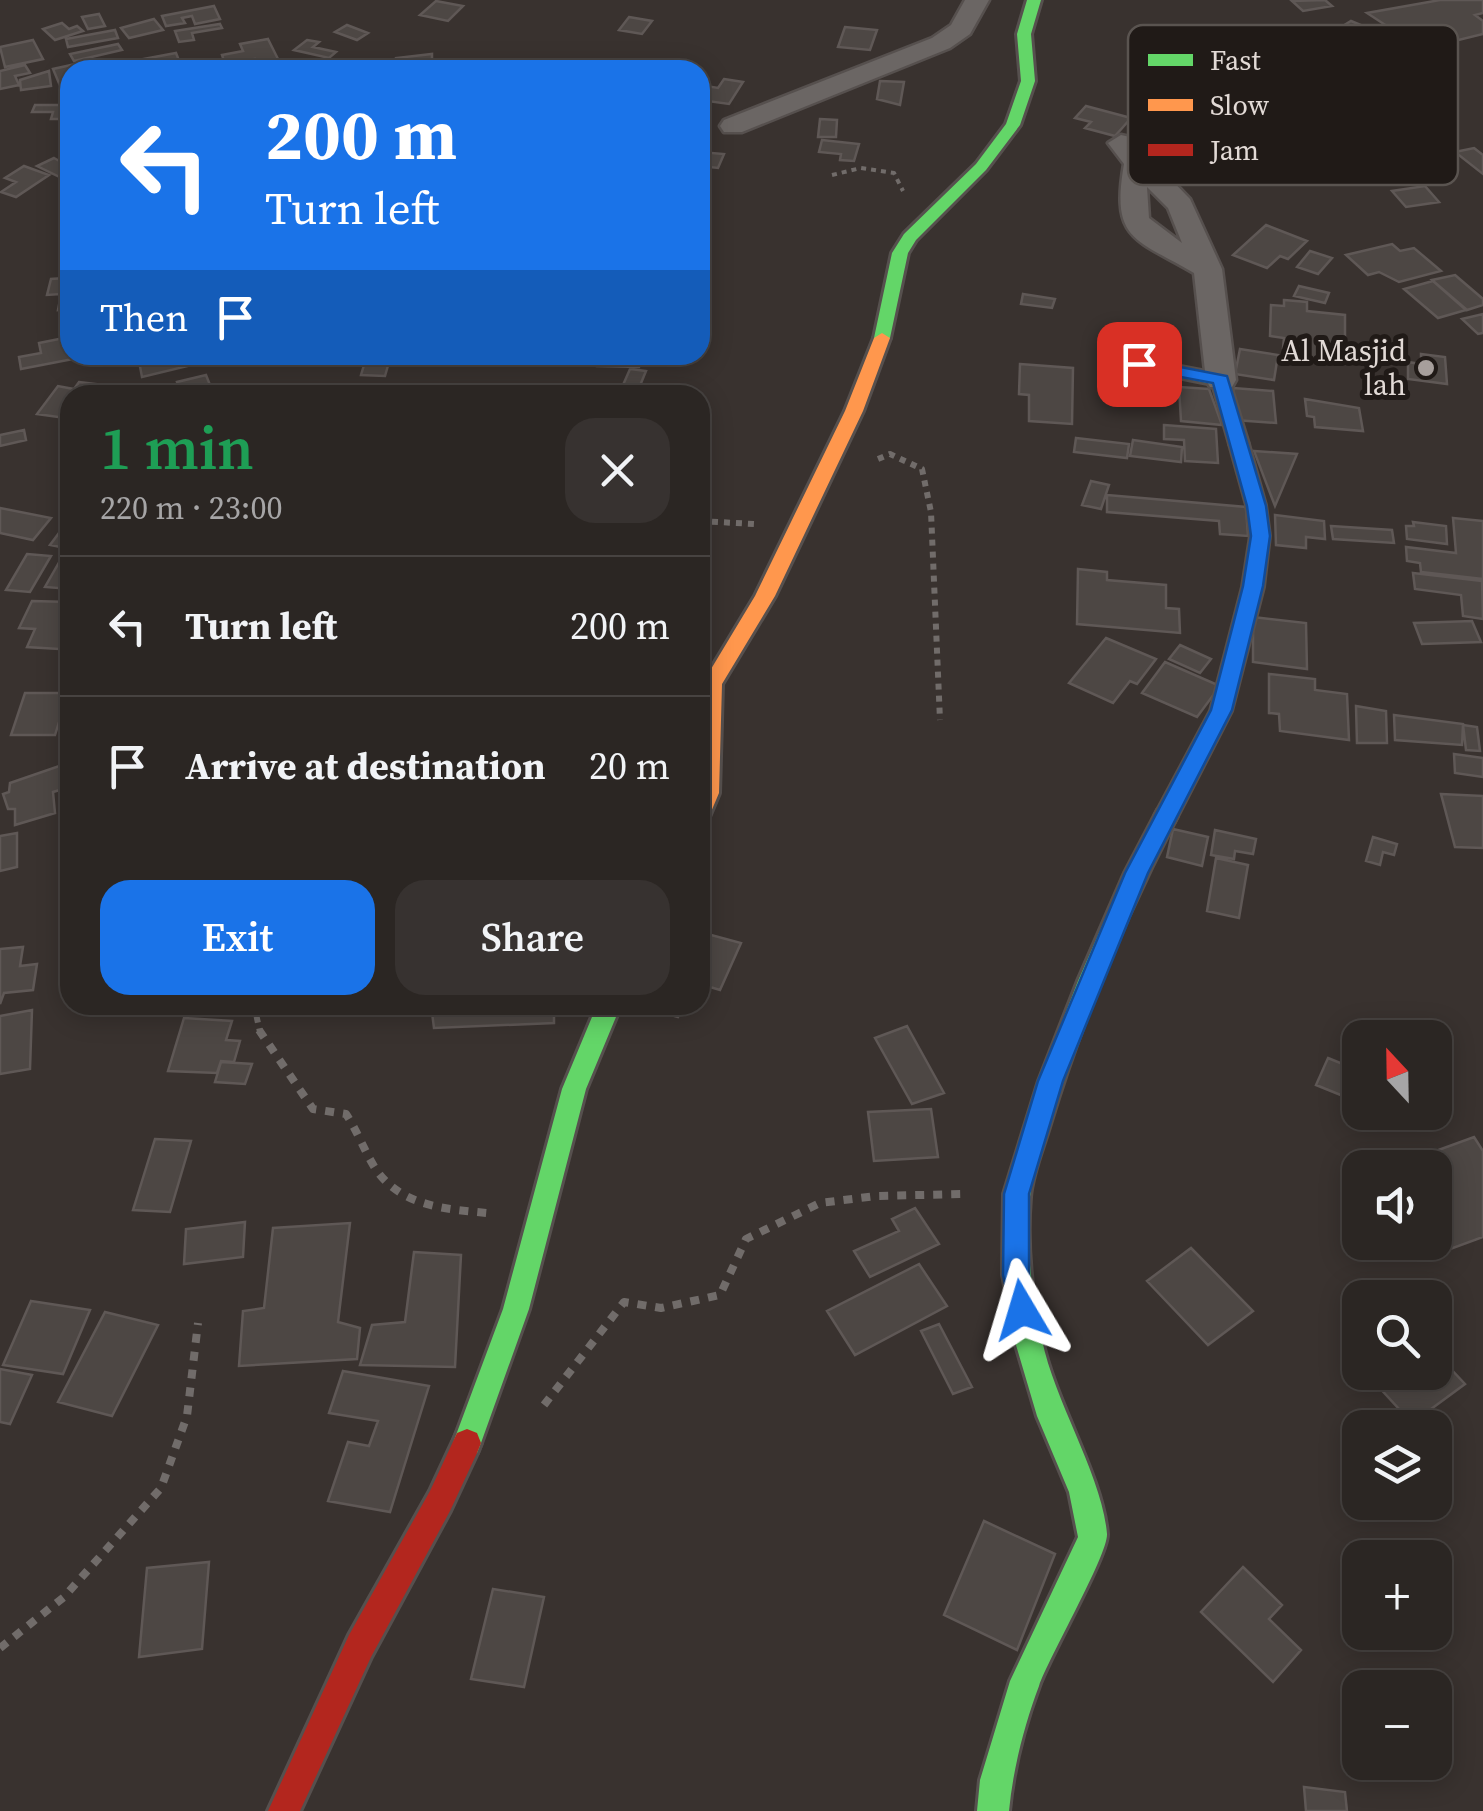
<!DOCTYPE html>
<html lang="en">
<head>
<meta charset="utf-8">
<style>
	:root { --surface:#2b2623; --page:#373230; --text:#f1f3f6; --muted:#a6a5a6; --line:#474341; --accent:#1a73e8 }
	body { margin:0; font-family:"Source Serif 4",serif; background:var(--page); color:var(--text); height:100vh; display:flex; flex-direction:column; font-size:38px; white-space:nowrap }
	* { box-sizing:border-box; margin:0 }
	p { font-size:32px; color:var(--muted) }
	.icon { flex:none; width:55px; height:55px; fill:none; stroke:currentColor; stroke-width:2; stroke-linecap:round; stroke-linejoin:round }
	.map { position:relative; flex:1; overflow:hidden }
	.panel { position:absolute; left:60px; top:385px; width:650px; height:630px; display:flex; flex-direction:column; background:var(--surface); border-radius:30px; box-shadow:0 5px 25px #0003,0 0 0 2px var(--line) }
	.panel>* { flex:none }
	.hud { position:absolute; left:60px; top:60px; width:650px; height:305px; border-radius:30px; box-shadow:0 5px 25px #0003,0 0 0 2px var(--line); background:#1a73e8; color:#fff; overflow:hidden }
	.needle { width:65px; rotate:338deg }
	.controls { position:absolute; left:1342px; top:1020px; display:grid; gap:20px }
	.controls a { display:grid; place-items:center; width:110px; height:110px; border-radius:20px; background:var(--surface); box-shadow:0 5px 25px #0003,0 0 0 2px var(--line); font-size:50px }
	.pin { position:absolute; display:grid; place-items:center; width:85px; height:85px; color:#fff; margin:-42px; border-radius:20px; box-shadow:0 5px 15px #0006 }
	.me { position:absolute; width:110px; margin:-55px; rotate:353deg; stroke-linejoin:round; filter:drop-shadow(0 0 8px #0008) }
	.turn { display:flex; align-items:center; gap:35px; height:210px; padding:0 40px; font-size:45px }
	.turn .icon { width:130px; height:130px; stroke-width:2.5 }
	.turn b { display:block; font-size:70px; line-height:85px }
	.then { display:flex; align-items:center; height:95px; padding:0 40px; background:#0003; gap:20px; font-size:38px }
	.round { display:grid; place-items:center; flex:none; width:105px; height:105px; border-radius:30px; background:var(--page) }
	.head { display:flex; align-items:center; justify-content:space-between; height:170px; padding:0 40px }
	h1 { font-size:60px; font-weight:600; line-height:75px; color:#1e9e55 }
	.cta { display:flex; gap:20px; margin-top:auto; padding:20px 40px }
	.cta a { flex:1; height:115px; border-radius:30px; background:var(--accent); color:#fff; font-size:40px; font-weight:600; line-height:115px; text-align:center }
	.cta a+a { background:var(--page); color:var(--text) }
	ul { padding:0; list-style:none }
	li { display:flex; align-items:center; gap:30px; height:140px; padding:0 40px; border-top:2px solid var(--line) }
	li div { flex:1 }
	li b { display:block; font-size:38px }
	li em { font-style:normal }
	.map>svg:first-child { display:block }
</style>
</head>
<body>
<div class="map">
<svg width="1483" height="1811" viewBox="0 0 1483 1811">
	<rect width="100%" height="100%" fill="#39322f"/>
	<path fill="#4d4744" stroke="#5f5856" stroke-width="2.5" d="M1325 0 1332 6 1303 11 1292 1Z
		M1440 0H1483V13L1475 15 1483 21V34L1422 49 1367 13Z
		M436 1 463 6 448 21 420 15Z
		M214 6 220 19 195 24 192 16 182 18 185 23 166 26 162 16Z
		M99 14 105 26 88 29 82 17Z
		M629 17 652 21 642 34 619 30Z
		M154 19 163 30 129 38 121 28Z
		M1351 21 1392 38 1379 46 1338 29Z
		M62 23 69 29 77 26 83 31 55 40 43 29Z
		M220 24 222 28 192 33 194 40 179 42 175 31Z
		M347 25 368 33 357 40 335 32Z
		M845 27 877 30 870 50 838 47Z
		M115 30 118 38 68 47 66 39Z
		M268 39 280 63 259 67 255 59 225 64 222 55 243 51 240 44Z
		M33 40 43 59 5 67 0 47Z
		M307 40 319 42 313 47 336 52 329 58 294 50Z
		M118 44 122 50 74 61 70 54Z
		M176 53 180 63 137 70 133 61Z
		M432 54V67L396 70V58Z
		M85 62 89 69 70 70V86L61 88 53 69Z
		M25 65 30 73 15 76 19 85 0 89V71Z
		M49 71 51 86 21 90 20 80Z
		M724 79 743 82 729 104 700 100V85L718 88Z
		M880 81 904 82 900 105 877 99Z
		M35 105H69L64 119H51L53 112H32Z
		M1086 106 1131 118 1115 136 1085 128 1091 122 1075 118Z
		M820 119 837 120 836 137H818Z
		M822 140 859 144 854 161 840 160 841 154 819 152Z
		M1474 148 1483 155V174L1455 152Z
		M700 152 724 154 718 168 700 166Z
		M54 158 70 167V182L37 166Z
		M24 166 49 175 16 197 1 192 16 182 5 178Z
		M1425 186 1439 202 1406 207 1392 191Z
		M1266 225 1307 241 1288 259 1280 256 1267 268 1233 255Z
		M1392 244 1400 251 1414 248 1441 271 1399 282 1379 272 1368 275 1346 255Z
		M1310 251 1332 258 1318 274 1297 267Z
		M67 270 70 309 58 310 61 294 47 295 51 279 65 278Z
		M1455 275 1483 299V305L1467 310 1432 280Z
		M1433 281 1466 310 1438 318 1404 289Z
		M1299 286 1329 293 1325 303 1294 296Z
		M1023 294 1055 299 1052 308 1021 304Z
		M1284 300 1307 302V311L1345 315V364L1295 358V349L1283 348 1284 338 1270 336 1271 305 1284 306Z
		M1483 314V333L1478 334 1462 319Z
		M69 337 73 359 21 369 19 357 41 353 39 343Z
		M1240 349 1278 355 1274 380 1235 374Z
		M1421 354 1445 357 1447 384 1408 379V362L1421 364Z
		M159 355 160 360 187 355 192 365 142 377 138 356Z
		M367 355H391L385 376 361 375Z
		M598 355H640L639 367 597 366Z
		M1020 364 1073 368 1072 424 1029 421V395L1019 394Z
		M630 369 646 371 639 388 623 385Z
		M206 375 214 395H182L177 382Z
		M79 382 103 385 95 395H70V411L65 418 37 414 58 386 74 389Z
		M1179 387 1209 389 1222 425 1181 421Z
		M1233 388 1273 391 1276 423 1235 420Z
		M1305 399 1359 408 1363 431 1315 427 1314 417 1307 416Z
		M1164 425 1216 429 1218 463 1185 461 1184 440 1164 439Z
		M24 430 26 440 0 446V435Z
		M1076 438 1129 444 1127 458 1074 452Z
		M1133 440 1182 447 1181 462 1130 456Z
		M1254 451 1297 454 1275 506Z
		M1091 481 1109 485 1101 509 1082 505Z
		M1107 495 1246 507 1248 536 1220 534 1219 521 1107 512Z
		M0 508 51 518 33 540 0 533Z
		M1275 515 1324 521 1325 539 1306 537V548L1276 545Z
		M1453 518 1483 521V579L1421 572 1420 563 1407 561 1406 547 1456 553Z
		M1413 522 1446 526 1447 544 1407 539 1406 526H1414Z
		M1331 526 1392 530 1394 543 1333 539Z
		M62 529 70 531V549L50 545Z
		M27 554 51 556 30 592 6 590Z
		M61 559H70V589L45 587Z
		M1078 569 1107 572V580L1166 585V608L1179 609 1180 633 1077 624Z
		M1413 573 1482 581 1483 619 1463 616 1461 595 1415 589Z
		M32 601 70 602V627L59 649 27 647 35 629 19 628Z
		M1253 617 1306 623 1307 669 1253 662Z
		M1472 621 1481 642 1422 644 1414 623Z
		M1106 638 1156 659 1137 684 1130 681 1113 703 1069 683Z
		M1180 645 1211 659 1200 673 1169 659Z
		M1165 662 1220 686 1197 717 1142 693Z
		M1269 674 1315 679V690L1347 694 1349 740 1280 731 1279 714 1269 713Z
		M25 693H68L55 735H11Z
		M1356 706 1386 711 1387 743H1357Z
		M1394 715 1463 724 1462 745 1395 740Z
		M1463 725 1477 727 1480 751 1466 750Z
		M1454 754 1483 758V777L1455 773Z
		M68 763 70 787 53 792 55 813 15 825V809H8L3 794 9 792 10 783Z
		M1441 794 1483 796V848L1455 847Z
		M1173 829 1208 837 1202 866 1167 857Z
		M1215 830 1256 839 1253 854 1235 851 1234 859 1211 855Z
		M17 833V867L0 871V836Z
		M1373 837 1397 844 1394 855 1383 852 1380 865 1366 861Z
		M1216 858 1248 865 1239 918 1207 911Z
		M700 932 741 943 720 990 700 984Z
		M23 947 20 966 37 964 33 990 4 993 0 1004V949Z
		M431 1005H554V1023L434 1028Z
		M634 1005H684L678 1017Z
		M32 1010 30 1069 0 1074V1016Z
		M184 1018 232 1021 226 1040 240 1041 234 1062 221 1061 217 1073 168 1071Z
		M907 1026 944 1093 912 1104 875 1038Z
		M1328 1058 1360 1071 1353 1100 1316 1085Z
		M221 1062 252 1064 245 1084 215 1082Z
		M931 1109 938 1157 874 1161 868 1112Z
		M1474 1137 1483 1151V1237L1434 1255 1426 1242H1435V1168H1389Z
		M155 1139 191 1141 170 1212 133 1210Z
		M915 1208 939 1244 870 1277 854 1251 899 1231 892 1219Z
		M245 1222 243 1257 184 1264 186 1229Z
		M350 1223 338 1322 360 1328 357 1359 239 1366 243 1311 264 1308 273 1228Z
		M1191 1248 1253 1311 1208 1345 1147 1281Z
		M414 1252 461 1255 455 1367 360 1365 372 1325 405 1322Z
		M919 1264 947 1306 855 1355 827 1311Z
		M31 1301 90 1310 63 1374 3 1365Z
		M105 1312 158 1325 112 1416 58 1402Z
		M939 1324 972 1387 953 1394 921 1331Z
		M1435 1352 1465 1384 1412 1423 1365 1372H1435Z
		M0 1369 32 1375 10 1424 0 1422Z
		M343 1371 429 1386 390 1512 328 1501 348 1442 369 1446 378 1421 329 1413Z
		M984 1521 1055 1554 1017 1650 944 1615Z
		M209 1562 202 1649 139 1657 147 1568Z
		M1243 1567 1282 1605 1269 1619 1301 1650 1273 1682 1201 1612Z
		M493 1589 544 1597 524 1687 471 1679Z
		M1304 1787 1345 1792 1347 1811H1306Z"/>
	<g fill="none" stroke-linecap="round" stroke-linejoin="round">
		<g stroke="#56504e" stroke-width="5">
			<path id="street" d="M965 0H989L970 34 950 48 742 132H724L720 126 724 120 932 38 951 25Z
				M1121 135 1130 137 1190 199 1222 269 1236 380 1232 387H1210L1206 380 1194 273C1134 238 1111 240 1124 164L1108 143ZM1147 187 1168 208 1182 243 1149 218Z"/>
		</g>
		<g stroke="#56504e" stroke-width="6">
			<path id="fast" d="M1027 0H1041L1031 34 1035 81 1020 125 986 170 916 240 908 253 890 338 882 343 876 342 874 338 892 253 904 234 976 164 1006 124 1021 81 1017 34Z
				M1139 359 1227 376 1248 444 1245 448H1233L1230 444 1213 384 1133 368V360Z
				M1166 808 1177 816C1126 914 1082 1018 1050 1124 1043 1148 1032 1173 1030 1197 1026 1246 1031 1293 1042 1340 1055 1403 1102 1475 1107 1534 1108 1555 1049 1657 1039 1686 1024 1726 1013 1769 1009 1811H977L980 1780 1010 1681 1078 1537 1069 1492 1037 1416 1016 1345 1003 1275 1004 1194 1039 1081 1078 981 1125 873 1158 810Z
				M597 1005H621L586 1089 529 1309 481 1443 477 1453 467 1457 457 1453 453 1443 503 1309 562 1089Z"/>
		</g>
		<g stroke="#56504e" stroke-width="6">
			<path id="slow" d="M882 333 890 338 863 411 775 596 722 684 719 793 708 819 700 821 702 684 755 596 845 411 874 338Z
				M1239 438 1248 444 1265 505 1269 536 1263 587 1231 711 1174 822 1166 824 1155 816 1211 711 1243 587 1251 536 1247 505 1230 444Z"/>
		</g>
		<g stroke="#56504e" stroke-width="6">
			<path id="jam" d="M467 1429 477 1433 481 1443 477 1453 450 1511 371 1657 300 1811H268L349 1635 430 1491 457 1433Z"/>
		</g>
		<path stroke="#716c6a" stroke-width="4" stroke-dasharray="5 5" stroke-linecap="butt" d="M832 175 861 168 894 173 903 191"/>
		<path stroke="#716c6a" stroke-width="6" stroke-dasharray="6 6" stroke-linecap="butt" d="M878 459 890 454 922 469 931 512 940 720
			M700 521 754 524
			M254 1005 260 1032"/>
		<path stroke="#716c6a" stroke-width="8" stroke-dasharray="9 9" stroke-linecap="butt" d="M259 1030 313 1109 346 1114C358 1132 365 1153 377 1171 403 1207 447 1209 487 1213
			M544 1405 624 1302 661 1308 720 1295 746 1239 820 1203 876 1196 965 1194
			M0 1648 64 1597 161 1488 187 1416 198 1323"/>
		<use href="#street" fill="#6b6664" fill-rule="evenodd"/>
		<use href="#fast" fill="#63d668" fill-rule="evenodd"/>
		<use href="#slow" fill="#ff974d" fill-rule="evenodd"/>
		<use href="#jam" fill="#b3261e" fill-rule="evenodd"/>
	</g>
	<path fill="#1a73e8" stroke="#114b97" stroke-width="2.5" d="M1139 359 1227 376 1266 506 1270 536 1263 586 1232 710 1148 873 1063 1081 1029 1194V1275L1036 1310 1032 1319 1022 1322 1013 1319 1003 1275 1004 1194 1038 1081 1125 873 1211 710 1243 586 1251 536 1247 506 1213 383 1133 368V361Z"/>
	<circle fill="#a79f9c" stroke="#201a17" stroke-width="4" cx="1426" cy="368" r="10"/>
	<g text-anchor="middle" stroke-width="10" stroke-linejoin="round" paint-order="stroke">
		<g font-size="30" fill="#e2dad6" stroke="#201a17" text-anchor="end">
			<text x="1406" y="361">Al Masjid<tspan x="1406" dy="34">lah</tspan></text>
		</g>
	</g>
	<rect x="1128" y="25" width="330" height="160" rx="15" fill="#201a17" stroke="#5a5450" stroke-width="2.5"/>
	<rect x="1148" y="54" width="45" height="12" fill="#63d668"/>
	<rect x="1148" y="99" width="45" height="12" fill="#ff974d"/>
	<rect x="1148" y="144" width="45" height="12" fill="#b3261e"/>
	<g font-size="28" fill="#e2dad6">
		<text x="1210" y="70">Fast</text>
		<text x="1210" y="115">Slow</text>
		<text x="1210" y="160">Jam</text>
	</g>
</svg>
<div class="controls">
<a><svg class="needle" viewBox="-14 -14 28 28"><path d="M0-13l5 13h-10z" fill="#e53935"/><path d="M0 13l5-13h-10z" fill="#a6a5a6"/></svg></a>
<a><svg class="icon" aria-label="sound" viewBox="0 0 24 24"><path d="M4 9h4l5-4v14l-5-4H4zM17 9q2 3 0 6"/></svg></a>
<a><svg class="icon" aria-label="search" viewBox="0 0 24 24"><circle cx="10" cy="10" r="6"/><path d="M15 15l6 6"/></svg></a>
<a><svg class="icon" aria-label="layers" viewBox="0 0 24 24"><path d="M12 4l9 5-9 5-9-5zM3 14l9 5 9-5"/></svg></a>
<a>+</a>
<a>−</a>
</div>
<div class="pin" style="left:1139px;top:364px;background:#d93025"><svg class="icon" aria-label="arrive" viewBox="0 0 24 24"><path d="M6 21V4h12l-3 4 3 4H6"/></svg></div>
<svg class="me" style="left:1022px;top:1310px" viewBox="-20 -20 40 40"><path d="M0-17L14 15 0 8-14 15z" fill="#1a73e8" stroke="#fff" stroke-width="4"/></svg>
<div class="hud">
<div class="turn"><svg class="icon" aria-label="left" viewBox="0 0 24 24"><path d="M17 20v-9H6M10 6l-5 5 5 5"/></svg><div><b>200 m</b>Turn left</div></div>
<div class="then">Then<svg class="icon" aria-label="arrive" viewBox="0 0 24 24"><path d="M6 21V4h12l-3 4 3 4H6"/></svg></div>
</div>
<section class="panel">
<div class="head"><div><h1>1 min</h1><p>220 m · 23:00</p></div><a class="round"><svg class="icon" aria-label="close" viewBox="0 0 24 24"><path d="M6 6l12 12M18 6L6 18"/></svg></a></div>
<ul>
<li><svg class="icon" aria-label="left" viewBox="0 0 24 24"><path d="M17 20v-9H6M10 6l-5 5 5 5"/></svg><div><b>Turn left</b></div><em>200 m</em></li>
<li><svg class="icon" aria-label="arrive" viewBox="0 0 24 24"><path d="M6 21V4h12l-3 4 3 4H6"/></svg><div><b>Arrive at destination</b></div><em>20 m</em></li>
</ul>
<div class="cta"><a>Exit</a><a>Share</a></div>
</section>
</div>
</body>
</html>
